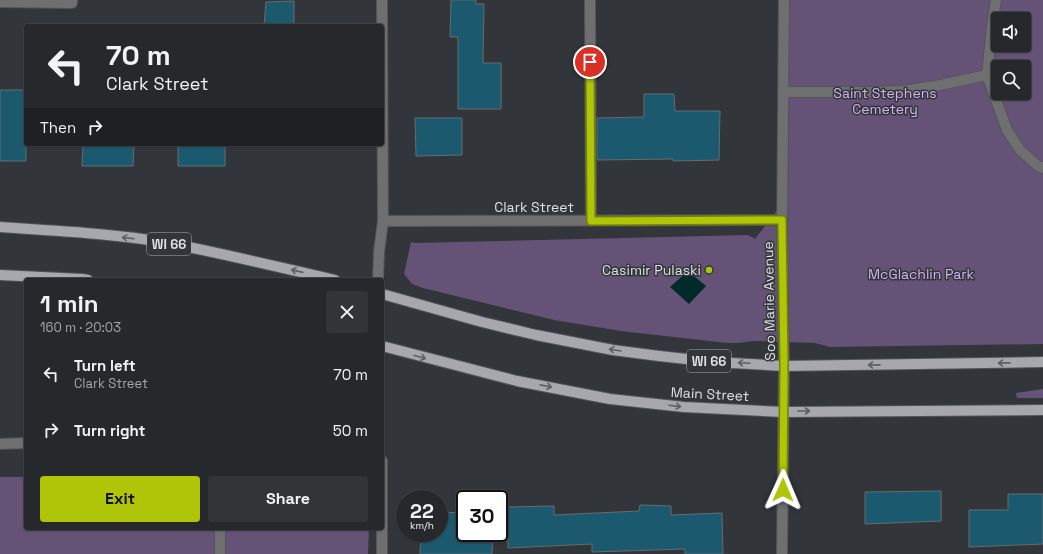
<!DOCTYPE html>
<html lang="en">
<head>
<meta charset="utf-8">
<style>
	:root { --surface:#26282c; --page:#323438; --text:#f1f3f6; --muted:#a4a6a9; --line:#424448; --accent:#aec508 }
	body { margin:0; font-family:"Space Grotesk",sans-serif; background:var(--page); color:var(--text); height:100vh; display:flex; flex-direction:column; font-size:15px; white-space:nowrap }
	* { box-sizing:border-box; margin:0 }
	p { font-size:13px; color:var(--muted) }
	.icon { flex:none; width:22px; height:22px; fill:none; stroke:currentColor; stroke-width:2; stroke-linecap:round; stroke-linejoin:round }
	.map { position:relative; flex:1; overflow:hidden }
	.drawer { position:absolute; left:24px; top:278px; width:360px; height:252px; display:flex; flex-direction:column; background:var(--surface); border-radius:4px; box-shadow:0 1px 3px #0004,0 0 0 1px var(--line) }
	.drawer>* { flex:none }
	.guide { position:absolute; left:24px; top:24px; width:360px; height:122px; border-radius:4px; box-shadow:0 1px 3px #0004,0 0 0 1px var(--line); background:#26282c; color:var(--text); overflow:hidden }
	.controls { position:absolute; left:991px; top:12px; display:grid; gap:8px }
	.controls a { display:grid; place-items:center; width:40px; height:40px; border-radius:4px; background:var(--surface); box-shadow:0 1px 3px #0004,0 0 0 1px var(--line); font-size:20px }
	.speed { position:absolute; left:396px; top:490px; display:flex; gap:8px; font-size:20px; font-weight:700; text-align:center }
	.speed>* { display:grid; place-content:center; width:52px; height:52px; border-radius:50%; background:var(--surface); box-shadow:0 1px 3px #0004,0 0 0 1px var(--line); line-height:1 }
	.speed small { font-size:10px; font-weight:400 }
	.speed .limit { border:2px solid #111; border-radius:6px; background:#fff; color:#111 }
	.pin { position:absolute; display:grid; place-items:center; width:34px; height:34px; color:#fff; margin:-17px; border:2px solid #fff; border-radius:50%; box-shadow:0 1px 4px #0007 }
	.me { position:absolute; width:44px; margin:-22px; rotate:1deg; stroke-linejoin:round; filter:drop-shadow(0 0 3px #0008) }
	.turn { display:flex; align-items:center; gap:14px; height:84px; padding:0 16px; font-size:18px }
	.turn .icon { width:52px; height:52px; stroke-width:2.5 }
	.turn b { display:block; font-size:28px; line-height:34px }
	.then { display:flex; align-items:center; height:38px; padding:0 16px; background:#0003; gap:8px; font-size:15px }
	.round { display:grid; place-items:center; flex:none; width:42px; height:42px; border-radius:4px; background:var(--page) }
	.overview { display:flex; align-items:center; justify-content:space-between; height:68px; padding:0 16px }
	h1 { font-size:24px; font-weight:600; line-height:30px }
	.cta { display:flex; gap:8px; margin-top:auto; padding:8px 16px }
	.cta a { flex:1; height:46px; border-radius:4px; background:var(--accent); color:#111; font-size:16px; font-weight:600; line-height:46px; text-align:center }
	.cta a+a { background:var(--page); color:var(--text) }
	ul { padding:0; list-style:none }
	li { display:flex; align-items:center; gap:12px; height:56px; padding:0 16px }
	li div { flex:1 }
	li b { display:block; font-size:15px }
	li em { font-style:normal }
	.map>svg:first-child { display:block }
</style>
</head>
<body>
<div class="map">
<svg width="1043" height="554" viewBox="0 0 1043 554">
	<rect width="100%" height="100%" fill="#32363a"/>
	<path fill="#655277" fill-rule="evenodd" d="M784 0H1043V344L830 347 815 343 753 341 738 343H727L621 331 554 320 423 288 412 284 404 274 411 242 414 243 747 235 752 237 755 239 782 204ZM998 19H1024V45H998ZM998 67H1024V93H998Z
		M1043 389V398H1017L1016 393Z
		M0 477H26V528H369L368 554H0Z"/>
	<path fill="#012a2b" d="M688 271 706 286 689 304 670 287Z"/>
	<path fill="#1b596f" stroke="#656c6f" d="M451 0H476V4H484L483 63H501V109H458V37H450Z
		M294 1V26H264L266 2Z
		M0 90H26V161H0Z
		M644 94H674L675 111H720L719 160 673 161V159L597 160V118L644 117Z
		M415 118H462V155L416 156Z
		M83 144H134L133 166H82Z
		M178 144H225V166H178Z
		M941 491V521L865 524V492Z
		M1008 494H1043V544L969 547V510H1008Z
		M640 505 671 506V515L722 513 723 554H685V549L592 552V544L508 548 507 507 554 506V515L639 511Z
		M439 512 465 513V533H493L492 554H420L421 533H439Z"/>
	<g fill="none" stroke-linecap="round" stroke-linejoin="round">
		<g stroke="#515558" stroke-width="12">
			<path id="minor" d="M590 0 591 221
				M996 0 992 26 987 75 1007 130 1020 150 1038 166 1043 168
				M0 2 72 3V0
				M783 92H870L902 91 935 86 987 75
				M383 221 782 220
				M378 280 379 252 383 221 382 0
				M0 444 26 443
				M382 461V554
				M220 554V528
				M782 554 784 366 782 239 784 0"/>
		</g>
		<g stroke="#515558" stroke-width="12">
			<path id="major" d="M0 227C54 231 109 233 163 242 221 253 278 267 335 280
				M0 275 82 279 88 280
				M382 294 482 322 536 335 613 350 659 356 714 362 784 366 1043 362
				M382 346 517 381 610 399 684 407 784 412 1043 410"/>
		</g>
		<use href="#minor" stroke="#6f6f72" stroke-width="10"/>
		<use href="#major" stroke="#a7a8ae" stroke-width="10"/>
	</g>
	<defs><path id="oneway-shaft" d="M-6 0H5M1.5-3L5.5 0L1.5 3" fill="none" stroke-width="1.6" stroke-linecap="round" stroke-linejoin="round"/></defs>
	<g stroke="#5b5e63">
		<use href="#oneway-shaft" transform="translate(128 238) rotate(-173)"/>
		<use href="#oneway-shaft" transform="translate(297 271) rotate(-167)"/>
		<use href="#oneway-shaft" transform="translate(615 350) rotate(-171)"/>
		<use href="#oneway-shaft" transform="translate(420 357) rotate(15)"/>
		<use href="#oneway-shaft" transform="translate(744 363) rotate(-177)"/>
		<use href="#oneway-shaft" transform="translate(1004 363) rotate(179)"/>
		<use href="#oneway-shaft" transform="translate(874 365) rotate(179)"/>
		<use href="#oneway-shaft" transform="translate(546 386) rotate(11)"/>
		<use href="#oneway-shaft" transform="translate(675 406) rotate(7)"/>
		<use href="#oneway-shaft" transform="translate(804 411)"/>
	</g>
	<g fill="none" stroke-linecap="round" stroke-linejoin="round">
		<g stroke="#718005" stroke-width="10">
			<path id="route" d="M590 62 591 221 782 220 784 366 783 490"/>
		</g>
		<use href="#route" stroke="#aec508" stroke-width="7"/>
	</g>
	<circle fill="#aec508" stroke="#32363a" stroke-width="1.5" cx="709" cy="270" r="4"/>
	<g text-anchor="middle" stroke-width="3" stroke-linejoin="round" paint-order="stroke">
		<g fill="#32363a" stroke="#aaadb0" stroke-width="1">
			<rect x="147" y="233" width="44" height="22" rx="3"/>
			<rect x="687" y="350" width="44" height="22" rx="3"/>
		</g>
		<g font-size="13" font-weight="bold" fill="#dee0e3">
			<text x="169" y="249">WI 66</text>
			<text x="709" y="366">WI 66</text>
		</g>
		<g font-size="14" fill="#d4b0f4" stroke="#32363a">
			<text x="885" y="98">Saint Stephens<tspan x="885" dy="16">Cemetery</tspan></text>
			<text x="921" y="279">McGlachlin Park</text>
		</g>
		<g font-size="14" fill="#dee0e3" stroke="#32363a">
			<text x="534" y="212">Clark Street</text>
			<text transform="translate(769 301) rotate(-91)" y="5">Soo Marie Avenue</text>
			<text transform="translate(710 394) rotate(3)" y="5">Main Street</text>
		</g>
		<g font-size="14" fill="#dee0e3" stroke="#32363a" text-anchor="end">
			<text x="701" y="275">Casimir Pulaski</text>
		</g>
	</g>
</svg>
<div class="controls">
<a><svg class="icon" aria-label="sound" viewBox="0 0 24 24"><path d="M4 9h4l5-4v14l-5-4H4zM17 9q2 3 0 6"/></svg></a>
<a><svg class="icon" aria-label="search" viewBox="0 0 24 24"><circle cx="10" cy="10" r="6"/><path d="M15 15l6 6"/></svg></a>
</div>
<div class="speed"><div>22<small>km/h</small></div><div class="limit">30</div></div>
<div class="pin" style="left:590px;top:62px;background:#d93025"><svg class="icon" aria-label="arrive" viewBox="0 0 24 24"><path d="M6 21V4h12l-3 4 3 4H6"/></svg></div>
<svg class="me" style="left:783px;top:490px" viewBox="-20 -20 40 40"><path d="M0-17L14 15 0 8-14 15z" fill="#aec508" stroke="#fff" stroke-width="4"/></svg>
<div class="guide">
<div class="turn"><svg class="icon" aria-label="left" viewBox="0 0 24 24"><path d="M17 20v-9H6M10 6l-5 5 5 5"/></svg><div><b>70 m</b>Clark Street</div></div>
<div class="then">Then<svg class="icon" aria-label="right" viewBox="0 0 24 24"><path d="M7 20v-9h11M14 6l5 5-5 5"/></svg></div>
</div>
<section class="drawer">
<div class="overview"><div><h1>1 min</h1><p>160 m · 20:03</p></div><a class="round"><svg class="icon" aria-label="close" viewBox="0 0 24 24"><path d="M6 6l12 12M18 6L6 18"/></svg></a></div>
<ul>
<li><svg class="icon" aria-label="left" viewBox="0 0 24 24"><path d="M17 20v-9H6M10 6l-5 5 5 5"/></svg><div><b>Turn left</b><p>Clark Street</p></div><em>70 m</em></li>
<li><svg class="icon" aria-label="right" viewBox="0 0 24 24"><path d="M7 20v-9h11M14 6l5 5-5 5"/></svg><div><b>Turn right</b></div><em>50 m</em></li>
</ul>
<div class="cta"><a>Exit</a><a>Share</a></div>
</section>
</div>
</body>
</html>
